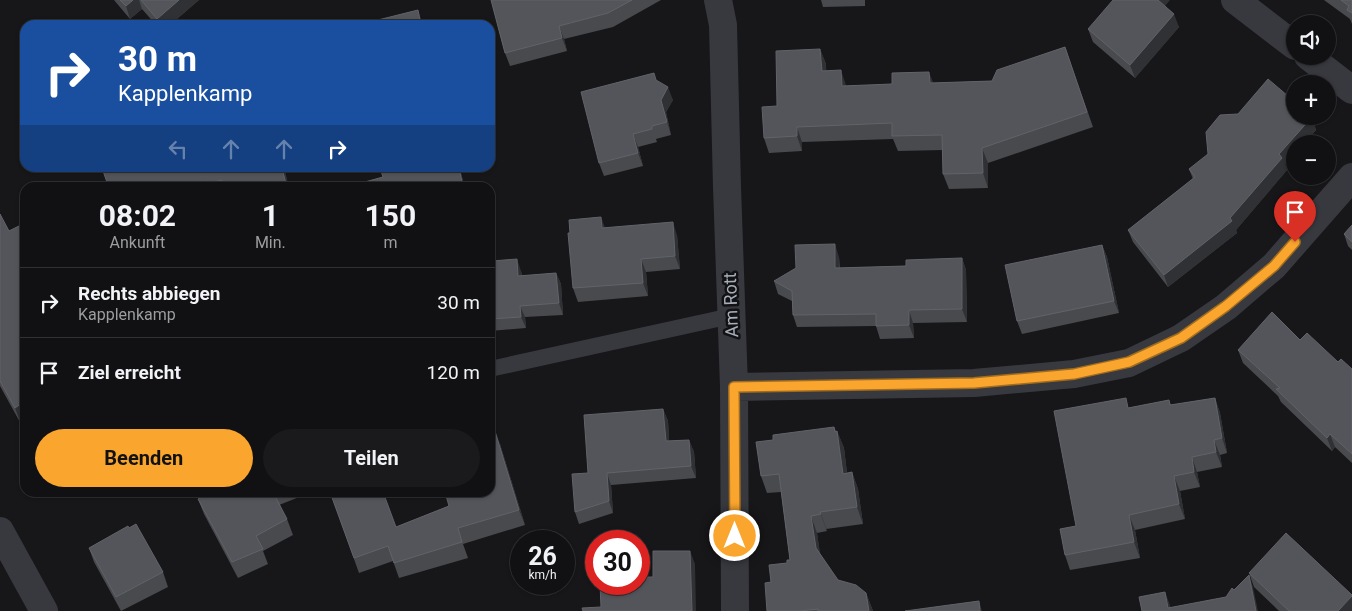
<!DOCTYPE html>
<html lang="de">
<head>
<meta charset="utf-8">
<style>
	:root { --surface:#111113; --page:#1a1a1c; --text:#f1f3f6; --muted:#9c9da0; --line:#303133; --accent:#faa62e }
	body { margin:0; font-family:Roboto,sans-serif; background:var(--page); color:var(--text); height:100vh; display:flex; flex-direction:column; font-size:19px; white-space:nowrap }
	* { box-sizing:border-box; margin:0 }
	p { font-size:16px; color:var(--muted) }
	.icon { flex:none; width:28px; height:28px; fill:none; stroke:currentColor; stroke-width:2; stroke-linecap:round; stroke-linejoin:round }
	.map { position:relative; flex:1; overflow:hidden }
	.side { position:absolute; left:20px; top:182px; width:475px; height:315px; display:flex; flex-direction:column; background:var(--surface); border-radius:15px; box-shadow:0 1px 4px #0004,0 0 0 1px var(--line) }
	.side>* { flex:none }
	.guide { position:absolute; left:20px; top:20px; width:475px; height:152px; border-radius:15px; box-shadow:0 1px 4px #0004,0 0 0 1px var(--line); background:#1a4fa0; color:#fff; overflow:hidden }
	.controls { position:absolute; left:1286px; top:15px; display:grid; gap:10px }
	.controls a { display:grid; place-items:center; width:50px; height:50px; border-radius:50%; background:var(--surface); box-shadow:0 1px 4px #0004,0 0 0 1px var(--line); font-size:25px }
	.speed { position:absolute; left:510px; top:530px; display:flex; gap:10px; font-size:25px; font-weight:700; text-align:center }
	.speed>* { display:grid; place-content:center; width:65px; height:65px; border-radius:50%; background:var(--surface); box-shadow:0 1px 4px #0004,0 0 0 1px var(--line); line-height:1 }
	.speed small { font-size:12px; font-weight:400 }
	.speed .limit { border:8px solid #d22; background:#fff; color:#111 }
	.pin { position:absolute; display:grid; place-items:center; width:42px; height:42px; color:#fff; margin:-51px -21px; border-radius:50% 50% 50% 0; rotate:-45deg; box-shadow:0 0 5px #0007 }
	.pin .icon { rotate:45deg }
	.me { position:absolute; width:55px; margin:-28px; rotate:0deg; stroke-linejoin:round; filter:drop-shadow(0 0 4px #0008) }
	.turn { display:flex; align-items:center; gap:18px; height:105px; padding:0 15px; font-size:22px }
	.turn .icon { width:65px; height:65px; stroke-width:2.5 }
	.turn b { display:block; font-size:35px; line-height:42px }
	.lanes { display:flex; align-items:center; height:48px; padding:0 15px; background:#0003; justify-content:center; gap:25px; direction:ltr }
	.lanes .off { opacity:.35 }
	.eta { display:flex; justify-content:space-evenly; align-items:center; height:85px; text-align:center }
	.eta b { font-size:30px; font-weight:700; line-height:35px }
	.action { display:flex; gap:10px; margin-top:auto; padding:10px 15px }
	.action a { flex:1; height:58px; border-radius:30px; background:var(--accent); color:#111; font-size:20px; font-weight:700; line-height:58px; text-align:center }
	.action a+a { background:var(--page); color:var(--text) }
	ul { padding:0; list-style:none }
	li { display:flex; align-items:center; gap:15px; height:70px; padding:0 15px; border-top:1px solid var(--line) }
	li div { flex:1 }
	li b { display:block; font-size:19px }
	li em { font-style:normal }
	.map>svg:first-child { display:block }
</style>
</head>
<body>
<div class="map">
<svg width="1352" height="611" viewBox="0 0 1352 611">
	<rect width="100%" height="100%" fill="#171719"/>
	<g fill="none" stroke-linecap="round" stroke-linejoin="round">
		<path stroke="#38393f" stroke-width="16" d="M490 369 731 316"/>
		<path stroke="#38393f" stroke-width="28" d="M718 0 723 25 727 187 734 387 735 611
			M1235 0 1295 46
			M1308 56 1352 90
			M734 387 974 383 1074 374 1129 363 1181 338 1226 307 1274 266 1352 177
			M0 531 44 611"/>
	</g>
	<path fill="#484a4e" d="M114 0H199L170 25H156L142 9 130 19Z
		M491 0H661L613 27 564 39 567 51 510 66 505 53Z
		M821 0H865V6L823 7Z
		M1324 0H1352V24L1350 19Z
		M1165 6 1179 27 1135 78 1093 42 1088 29Z
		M1065 47 1093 127 988 163V188L949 189 943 174V150L898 151 893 139 802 142V151L769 153 764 138 777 106 820 49 826 64V71L846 86 992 81Z
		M657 81 673 100 666 112 671 135 656 139 657 142 638 147 643 166 604 176 599 163Z
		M1312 117 1316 130 1304 144H1295V154L1285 165 1287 170 1236 230 1237 233 1168 287 1133 242 1128 230 1193 179 1189 169Z
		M284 168 289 188H109Z
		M461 173 465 188H362L383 177Z
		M0 214 9 231 25 223V421L21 424 0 386Z
		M1352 225V250L1348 246 1344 234Z
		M605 228 677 235 680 269 646 272 648 296 578 302 573 288Z
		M1102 245 1107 257 1119 313 1022 334 1017 321Z
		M839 257 840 268 906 266 962 258 966 270 967 322 913 323 914 338 880 339 876 326 797 327 793 315 792 301 778 294 774 281Z
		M521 271 522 276 556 273 561 284 563 315 525 317 526 328 490 331V274Z
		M1300 340 1338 362 1352 369V463L1335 447 1332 451 1281 402 1278 396 1243 363 1238 350Z
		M1215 398 1220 413 1227 453 1220 455 1222 467 1197 472 1200 487 1180 491 1185 519 1135 530 1140 558 1070 570 1065 555 1130 408 1169 400 1171 405Z
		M663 409 668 421 669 441 689 440 694 452 696 478 611 485 613 513 579 524 575 512 588 473Z
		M834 427 836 431H837L844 448 847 473 852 472 858 489 863 524 826 529 827 531 817 533 820 555 838 580 866 593 873 611H767L771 582 787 563 790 560 781 492 767 493 761 476 773 440Z
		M500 444 525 525 463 544 468 558 399 578 393 561 359 573 330 492 396 527 449 506Z
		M201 492H312L279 505 287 519 293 535 263 551 268 564 238 578 204 514 198 499 203 496Z
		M89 548 163 572 168 587 121 611 94 562Z
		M1249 573 1352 611H1279L1254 587Z"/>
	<path fill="#303134" d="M133 0H139L142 9 130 19 126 6Z
		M179 0H199L170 25H160L157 19Z
		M1157 0H1170L1161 11Z
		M418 10 423 25H421Z
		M1174 14 1179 27 1135 78 1130 65Z
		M559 26 564 39 567 51 562 38Z
		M820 49 826 64 827 86 822 71Z
		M841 70 846 85 847 102 842 86Z
		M929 72 935 87 930 83Z
		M668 87 673 100 666 112 671 135 667 122 661 100Z
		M1312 117 1316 130 1304 144H1295V154L1285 165 1287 170 1236 230 1237 233 1168 287 1164 275 1230 218 1279 154Z
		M797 127 802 142V151L797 136Z
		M633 134 638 147 643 166 638 153Z
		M982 148 988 163V188L983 173Z
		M282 168H284L289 188H287Z
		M459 168H460L461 173 465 188H464L462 182Z
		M601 217 606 230 602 228Z
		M673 222 677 235 680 269 675 256Z
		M835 244 839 257 840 280 835 268Z
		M1102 245 1107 257 1119 313 1114 301Z
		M962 258 966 270 967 322 962 309Z
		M517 259 521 271 522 288 518 276Z
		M641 259 646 272 648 296 643 283Z
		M556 273 561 284 563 315 559 303Z
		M520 306 525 317 526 328 521 317Z
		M909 310 913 323 914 338 909 325Z
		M1215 398 1220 413 1227 453 1222 438Z
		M22 403 25 412V421L21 424 15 408Z
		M663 409 668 421 670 454 666 441Z
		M834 427 838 437 837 431 844 448 849 491 843 474Z
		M494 428 500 444 525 525 519 510Z
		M1330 434 1335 447 1332 451 1327 438Z
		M689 440 694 452 696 478 691 466Z
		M1214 440 1220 455 1222 467 1216 452Z
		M1192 457 1197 472 1200 487 1194 472Z
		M852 472 858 489 863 524 857 507Z
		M607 473 611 485 613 513 609 501Z
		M1174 476 1180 491 1185 519 1179 504Z
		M820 512 826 529 827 531 821 514Z
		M1129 515 1135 530 1140 558 1134 542Z
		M811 516 817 533 822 565 816 548Z
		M690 551 695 564 696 611H692Z
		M1249 575 1253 587 1258 611H1256Z
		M1165 592 1170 605 1171 611 1168 608Z
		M866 593 873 611H869Z
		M1352 596V611H1338Z
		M979 601 982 611H980Z"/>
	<path fill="#53555a" stroke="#606369" d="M120 0H133L126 6Z
		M141 0H179L157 19Z
		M491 0H632L608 13 559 26 562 38 505 53Z
		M1113 0H1158L1174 14 1130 65 1088 29Z
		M1341 0H1352V13L1347 10 1349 6Z
		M418 10 421 25H362V24Z
		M1065 47 1087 112 982 148 983 173 943 174 942 135 892 136V123L797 127V136L764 138 762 107 777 106 776 51 820 49 822 71 841 70 842 86 892 84V73L929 72 930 83 992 81 997 70Z
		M654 73 656 80 668 87 661 100 667 122 652 126V129L633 134 638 153 599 163 581 92Z
		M1268 79 1295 102V116H1311L1312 117 1279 154 1282 158 1230 218 1232 221 1164 275 1128 230 1195 177 1189 169 1208 154 1206 132 1220 115 1238 114Z
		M102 168H282L287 188H224L222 180 202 185 201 181 182 188H109Z
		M380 168H459L462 182 440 188H362L361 183 383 177Z
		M0 214 9 231 25 223V409L22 403 15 408 0 381Z
		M601 217 602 228 673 222 675 256 641 259 643 283 573 288 568 233H570L569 220Z
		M1352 225V242L1344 234Z
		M835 244V268L906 266V260L962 258V309L909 310V325L876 326V314L793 315 792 291 774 281 796 268 795 245Z
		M1102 245 1114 301 1017 321 1005 265Z
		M517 259 518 276 556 273 559 303 520 306 521 317 490 319V274L493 273 492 261Z
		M1272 312 1300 340 1307 333 1338 362 1341 359 1352 369V454L1330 434 1327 438 1276 389 1280 388 1238 350Z
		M1126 398 1128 408 1169 400 1170 405 1215 398 1222 438 1214 440 1216 452 1192 457 1194 472 1174 476 1179 504 1129 515 1134 542 1065 555 1060 529 1076 526 1054 411Z
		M663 409 666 441 689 440 691 466 607 473 609 501 575 512 572 474 588 473 584 415Z
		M834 427 835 432 837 431 843 474 852 472 857 507 820 512 821 514 811 516 816 548 838 580 856 585 866 593 869 611H818V609L800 611H767L765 583 771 582 769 565 787 563V560H790L779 474 761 476 756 442 773 440V435Z
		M494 428 519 510 458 528 462 542 394 563 388 546 354 558 330 492H383L396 527 449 506 445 492H490V430Z
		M204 492H273L287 519 256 536 263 549 232 562 198 499 205 495Z
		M136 524 163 572 116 597 89 548 128 526 129 528Z
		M1286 533 1352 595V596L1338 611H1289L1249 573Z
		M653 551H690L692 611H583L582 608 601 607 600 584H639V577H653Z
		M1249 575 1256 611H1142L1139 597 1165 592 1168 608 1226 597 1232 588 1234 590Z
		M979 601 980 611H905Z"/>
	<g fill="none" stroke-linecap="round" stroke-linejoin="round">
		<g stroke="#a26c1e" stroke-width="12">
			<path id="route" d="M735 536 734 387 974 383 1074 374 1129 362 1181 338 1226 306 1274 266 1295 242"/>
		</g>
		<use href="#route" stroke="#faa62e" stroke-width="9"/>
	</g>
	<g text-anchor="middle" stroke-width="5" stroke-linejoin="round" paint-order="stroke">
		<g font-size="18" fill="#a9afba" stroke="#121214">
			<text transform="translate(731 305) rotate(-92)" y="6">Am Rott</text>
		</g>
	</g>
</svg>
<div class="controls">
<a><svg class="icon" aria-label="sound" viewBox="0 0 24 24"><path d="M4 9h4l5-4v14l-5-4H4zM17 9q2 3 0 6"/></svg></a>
<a>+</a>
<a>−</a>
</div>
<div class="speed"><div>26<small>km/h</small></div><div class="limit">30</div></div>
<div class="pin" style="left:1295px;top:242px;background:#d93025"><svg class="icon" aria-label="arrive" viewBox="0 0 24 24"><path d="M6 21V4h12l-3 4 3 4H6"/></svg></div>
<svg class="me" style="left:735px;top:536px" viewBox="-20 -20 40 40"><circle r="17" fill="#faa62e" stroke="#fff" stroke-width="3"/><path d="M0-11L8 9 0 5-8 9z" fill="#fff"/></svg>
<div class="guide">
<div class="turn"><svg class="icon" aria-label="right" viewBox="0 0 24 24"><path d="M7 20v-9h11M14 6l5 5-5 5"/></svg><div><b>30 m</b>Kapplenkamp</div></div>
<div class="lanes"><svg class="icon off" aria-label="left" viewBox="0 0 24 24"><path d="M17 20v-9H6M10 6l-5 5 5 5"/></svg><svg class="icon off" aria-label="ahead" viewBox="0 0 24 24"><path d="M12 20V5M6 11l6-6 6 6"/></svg><svg class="icon off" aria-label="ahead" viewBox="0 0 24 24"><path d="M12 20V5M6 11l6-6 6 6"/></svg><svg class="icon" aria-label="right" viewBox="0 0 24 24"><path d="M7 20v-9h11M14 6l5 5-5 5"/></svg></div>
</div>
<section class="side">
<div class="eta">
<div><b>08:02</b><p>Ankunft</p></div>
<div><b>1</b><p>Min.</p></div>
<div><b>150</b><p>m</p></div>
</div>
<ul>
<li><svg class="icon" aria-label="right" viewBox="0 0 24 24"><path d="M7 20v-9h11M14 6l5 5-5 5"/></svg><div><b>Rechts abbiegen</b><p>Kapplenkamp</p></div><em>30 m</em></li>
<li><svg class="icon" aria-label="arrive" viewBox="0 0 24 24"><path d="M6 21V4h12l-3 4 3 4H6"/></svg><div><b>Ziel erreicht</b></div><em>120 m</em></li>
</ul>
<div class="action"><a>Beenden</a><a>Teilen</a></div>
</section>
</div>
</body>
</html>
